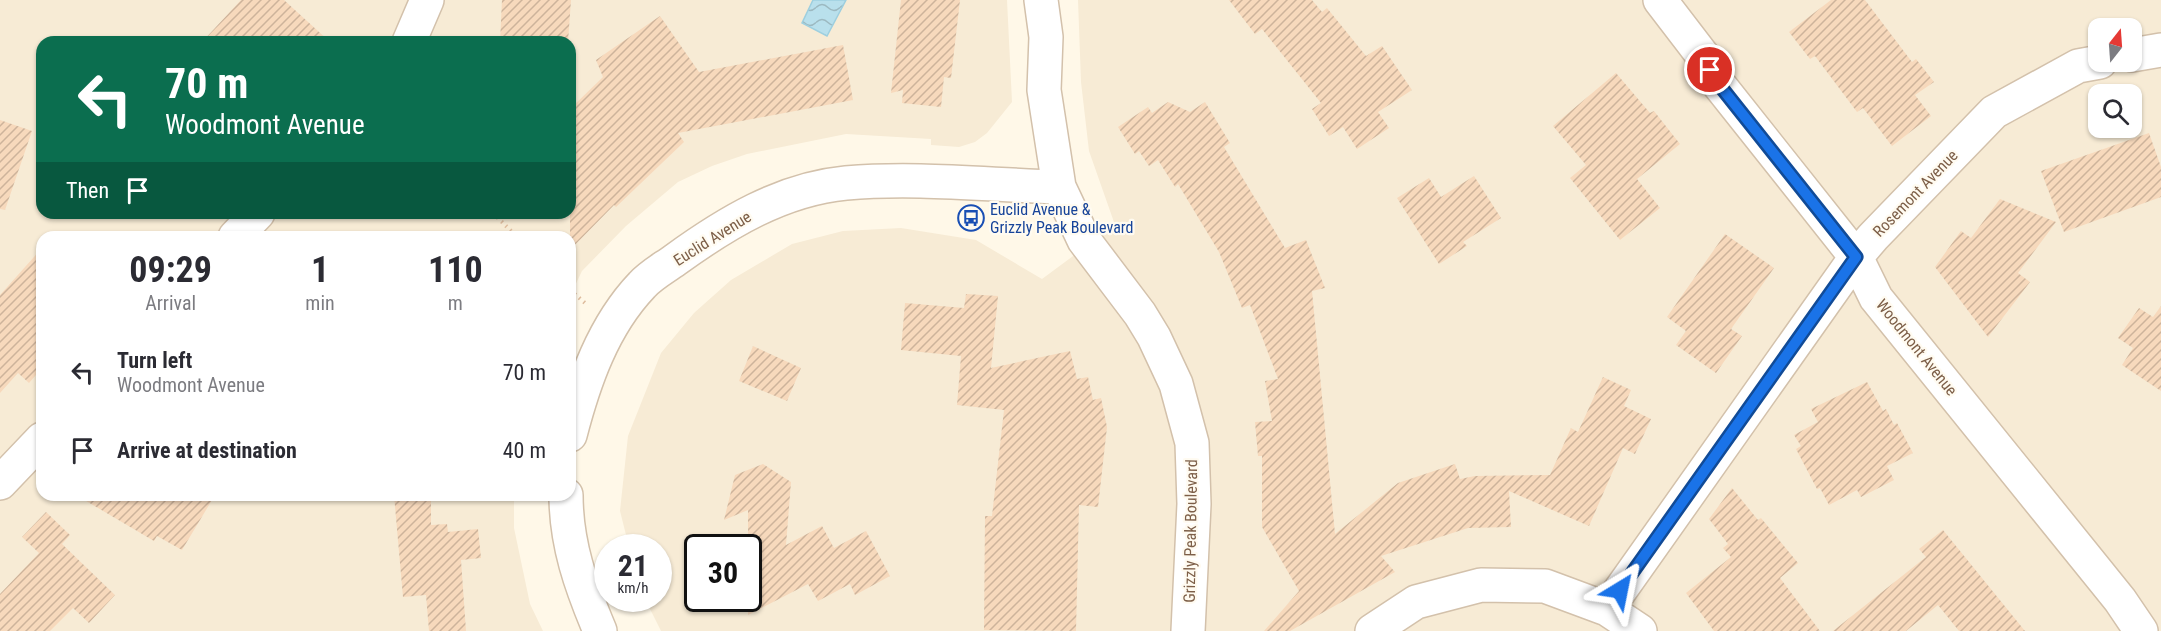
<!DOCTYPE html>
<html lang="en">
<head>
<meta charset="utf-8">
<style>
	:root { --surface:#fff; --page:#f7f7f7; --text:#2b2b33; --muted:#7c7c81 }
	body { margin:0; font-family:"Roboto Condensed",sans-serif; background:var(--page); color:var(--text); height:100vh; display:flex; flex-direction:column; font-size:22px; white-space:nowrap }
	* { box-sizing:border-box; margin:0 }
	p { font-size:20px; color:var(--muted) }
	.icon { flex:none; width:33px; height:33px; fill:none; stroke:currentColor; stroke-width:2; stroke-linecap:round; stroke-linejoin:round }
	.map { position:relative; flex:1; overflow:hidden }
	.panel { position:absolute; left:36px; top:231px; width:540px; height:270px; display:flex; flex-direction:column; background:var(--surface); border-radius:18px; box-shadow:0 2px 4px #0004 }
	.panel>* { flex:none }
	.top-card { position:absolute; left:36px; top:36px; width:540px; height:183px; border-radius:18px; box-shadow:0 2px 4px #0004; background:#0b6e4f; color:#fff; overflow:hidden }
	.needle { width:39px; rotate:17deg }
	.controls { position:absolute; left:2088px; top:18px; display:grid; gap:12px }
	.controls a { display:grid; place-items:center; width:54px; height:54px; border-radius:12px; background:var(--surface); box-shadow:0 2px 4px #0004; font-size:30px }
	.speed { position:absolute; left:594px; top:534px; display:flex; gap:12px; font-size:30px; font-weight:700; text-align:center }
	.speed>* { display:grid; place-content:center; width:78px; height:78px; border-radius:50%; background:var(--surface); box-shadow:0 2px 4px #0004; line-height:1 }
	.speed small { font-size:15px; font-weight:400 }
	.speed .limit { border:3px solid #111; border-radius:9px; background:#fff; color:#111 }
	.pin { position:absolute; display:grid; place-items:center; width:51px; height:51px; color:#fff; margin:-26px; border:3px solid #fff; border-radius:50%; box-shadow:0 2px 6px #0007 }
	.me { position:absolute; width:66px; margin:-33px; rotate:35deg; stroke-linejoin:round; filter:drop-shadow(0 0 4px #0008) }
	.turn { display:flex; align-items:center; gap:21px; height:126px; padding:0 30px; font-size:27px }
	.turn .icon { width:78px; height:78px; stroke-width:2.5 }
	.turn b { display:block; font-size:42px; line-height:51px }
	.then { display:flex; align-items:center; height:57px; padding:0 30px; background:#0003; gap:12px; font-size:22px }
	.eta { display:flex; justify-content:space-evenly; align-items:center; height:102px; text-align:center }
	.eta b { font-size:36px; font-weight:700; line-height:42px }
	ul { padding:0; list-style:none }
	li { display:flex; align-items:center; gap:18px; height:78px; padding:0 30px }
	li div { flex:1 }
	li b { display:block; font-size:22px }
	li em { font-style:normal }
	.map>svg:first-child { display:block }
</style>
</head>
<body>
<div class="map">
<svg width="2161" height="631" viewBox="0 0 2161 631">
	<defs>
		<pattern id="water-waves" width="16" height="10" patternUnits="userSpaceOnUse" patternTransform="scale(1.5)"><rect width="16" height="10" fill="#b9e0ec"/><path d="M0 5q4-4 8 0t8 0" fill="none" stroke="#9cb9c1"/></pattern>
		<pattern id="building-hatch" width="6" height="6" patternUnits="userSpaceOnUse" patternTransform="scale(1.5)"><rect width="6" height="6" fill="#f7d9bc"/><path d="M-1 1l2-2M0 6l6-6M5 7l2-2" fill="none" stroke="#cdb39b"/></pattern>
	</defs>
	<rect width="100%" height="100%" fill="#fff8e8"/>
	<path fill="#f7ebd5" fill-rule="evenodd" d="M0 0H1007L1012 102 987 133 975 142 959 147 931 145V139L846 134 747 154 712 166 678 182 626 226 582 271 570 296V237H42V495H514V528L530 604 543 631H0ZM42 42H570V213H42Z
		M1078 0H2161V631H661L645 599 658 598V548L629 547 620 511 628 436 661 353 694 313 731 280 792 244 843 231 901 228 976 240 1042 279 1115 225 1089 151 1081 82ZM2098 28H2132V62H2098ZM2098 94H2132V128H2098ZM698 548H748V598H698Z"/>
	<path fill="url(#water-waves)" stroke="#9ecfdf" stroke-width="1.5" d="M813 0H846L827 36 802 23Z"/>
	<path fill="url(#building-hatch)" d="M241 0H284L330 42H202Z
		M502 0H571L568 42H500Z
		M901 0H960L951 78 944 77 941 107 902 103 903 90 891 93Z
		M1229 0H1312L1322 12 1327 8 1366 56 1382 46 1412 90 1378 112 1389 128 1357 149 1343 127 1329 136 1312 109 1321 103 1262 29 1255 34Z
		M1831 0H1865L1912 62 1916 59 1934 82 1915 95 1931 116 1892 146 1863 108 1857 112 1815 56 1810 59 1789 32Z
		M660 16 699 72 843 45 853 100 678 133 684 142 616 207 614 205 570 250V109L603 77 596 60Z
		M1616 73 1650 113 1654 111 1680 144 1637 179 1660 208 1620 240 1570 178 1586 165 1553 126Z
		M1168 102 1190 112 1205 102 1230 143 1224 147 1285 248 1306 240 1325 288 1312 291 1335 534 1398 483 1455 464 1460 479 1475 476 1550 475 1571 428 1578 432 1603 377 1631 390 1624 406 1651 419 1635 454 1623 448 1589 526 1509 491 1511 527 1468 528 1381 556 1395 572 1290 631H1264L1299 591 1262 527V456H1258L1255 422 1272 421 1265 381 1278 379 1250 305 1242 308 1219 252 1178 184 1175 187 1158 160 1149 166 1139 151 1135 154 1118 127 1148 107 1152 113Z
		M0 120 32 131 5 210 0 209Z
		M2149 133 2161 167V197L2064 232 2041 171Z
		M1474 176 1501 218 1463 242 1467 246 1439 264 1397 198 1429 178 1441 197Z
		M2000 199 2056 222 2018 273 2030 282 1988 337 1935 267 1961 231 1971 238Z
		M1725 234 1774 268 1731 329 1742 336 1716 373 1676 345 1686 331 1667 317Z
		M42 248V368L29 383 18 373 0 393V295Z
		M966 294 998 296 991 368 1070 351 1077 379 1088 377 1093 400 1101 398 1107 427 1098 507 1079 505 1076 631 984 630 985 516H992L1004 410 957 405 961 356 901 350 905 303 964 308Z
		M2161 306V391L2122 365 2133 348 2118 338 2139 308 2153 317Z
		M753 346 801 368 787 401 739 381Z
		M1867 382 1883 411 1886 409 1894 425 1897 423 1913 453 1887 466 1894 480 1861 497 1857 490 1829 505 1820 488 1817 489 1796 449 1801 446 1794 435 1818 422 1811 409Z
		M763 464 791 482 786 545 822 526 834 548 866 531 890 576 855 595 850 584 818 601 808 584 748 615V510L724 520 735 475Z
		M1732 488 1758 520 1761 518 1798 563 1780 578 1820 631H1714L1686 593 1731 557 1723 548 1728 544 1709 519Z
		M76 495H215L182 550 157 536 154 541Z
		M394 495H431V525L447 524 448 532 478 529 481 558 461 560 466 631H429L426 595 403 597Z
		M46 512 70 535 62 544 115 595 89 623 73 608 50 631H0V594L39 553 22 537Z
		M1943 530 2025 631H1959L1938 605 1906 631H1833L1926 557 1919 549Z"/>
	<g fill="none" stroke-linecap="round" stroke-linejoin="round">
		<g stroke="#d3c1ab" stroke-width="36">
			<path id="minor" d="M1041 0 1046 37 1044 90 1059 187 1084 240 1140 314 1154 337 1176 384 1192 443 1194 504 1188 631
				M1660 0 1706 60 1713 77 1856 257 1876 298 2120 600 2141 631
				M409 42 427 0
				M2132 55 2161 50
				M235 237 258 213
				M570 435C584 381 603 326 642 285 651 275 664 268 675 260 726 223 782 189 846 183 917 177 988 185 1059 187
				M0 483 42 439
				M566 495C566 544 581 586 600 631
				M1607 609 1856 257 1873 237 1994 112 2078 66 2100 62
				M1372 631 1416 602 1481 585 1545 586 1607 609 1640 631"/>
		</g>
		<path stroke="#debc9e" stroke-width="4" stroke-dasharray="1.5 4.5" stroke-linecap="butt" d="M493 213 517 237
			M570 290 585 303"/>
		<use href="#minor" stroke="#fff" stroke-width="33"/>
	</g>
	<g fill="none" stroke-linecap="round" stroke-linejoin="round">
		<g stroke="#114b97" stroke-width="15">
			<path id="route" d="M1620 590 1856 257 1713 77 1710 70"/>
		</g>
		<use href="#route" stroke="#1a73e8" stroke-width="10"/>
	</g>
	<defs>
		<g id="bus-ring" transform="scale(1.35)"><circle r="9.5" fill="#fffbf1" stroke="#1a4fb4" stroke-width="1.5"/><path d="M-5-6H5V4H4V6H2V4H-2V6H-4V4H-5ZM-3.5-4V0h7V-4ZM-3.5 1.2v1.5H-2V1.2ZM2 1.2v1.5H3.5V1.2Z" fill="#1a4fb4"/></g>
	</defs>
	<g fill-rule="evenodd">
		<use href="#bus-ring" x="971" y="218"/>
	</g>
	<g text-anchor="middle" stroke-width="4.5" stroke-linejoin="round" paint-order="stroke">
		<g font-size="16" fill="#7d5f48" stroke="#fffbf1">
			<text transform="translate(1915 193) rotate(-46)" y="6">Rosemont Avenue</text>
			<text transform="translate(712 238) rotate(-32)" y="6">Euclid Avenue</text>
			<text transform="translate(1917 347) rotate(51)" y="6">Woodmont Avenue</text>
			<text transform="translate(1190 531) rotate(-89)" y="6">Grizzly Peak Boulevard</text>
		</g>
		<g font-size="16" fill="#164399" stroke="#fffbf1" text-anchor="start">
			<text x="990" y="215">Euclid Avenue &amp;<tspan x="990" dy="18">Grizzly Peak Boulevard</tspan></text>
		</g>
	</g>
</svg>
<div class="controls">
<a><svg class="needle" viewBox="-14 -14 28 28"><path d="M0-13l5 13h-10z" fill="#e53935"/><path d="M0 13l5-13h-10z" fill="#7c7c81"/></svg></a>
<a><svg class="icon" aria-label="search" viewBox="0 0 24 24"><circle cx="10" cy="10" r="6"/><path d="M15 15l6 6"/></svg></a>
</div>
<div class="speed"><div>21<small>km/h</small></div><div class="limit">30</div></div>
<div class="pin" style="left:1710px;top:70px;background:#d93025"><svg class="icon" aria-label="arrive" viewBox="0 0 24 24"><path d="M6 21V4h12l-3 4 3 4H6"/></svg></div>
<svg class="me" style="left:1620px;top:590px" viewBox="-20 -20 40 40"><path d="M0-17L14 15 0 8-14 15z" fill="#1a73e8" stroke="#fff" stroke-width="4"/></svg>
<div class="top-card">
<div class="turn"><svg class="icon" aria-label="left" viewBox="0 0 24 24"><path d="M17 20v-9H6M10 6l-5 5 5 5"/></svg><div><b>70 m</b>Woodmont Avenue</div></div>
<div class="then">Then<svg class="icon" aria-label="arrive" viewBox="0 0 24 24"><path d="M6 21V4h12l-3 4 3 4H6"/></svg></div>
</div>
<section class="panel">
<div class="eta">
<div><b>09:29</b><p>Arrival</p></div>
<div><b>1</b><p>min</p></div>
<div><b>110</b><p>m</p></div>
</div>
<ul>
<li><svg class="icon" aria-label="left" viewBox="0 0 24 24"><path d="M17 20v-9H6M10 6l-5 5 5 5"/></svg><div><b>Turn left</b><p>Woodmont Avenue</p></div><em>70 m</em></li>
<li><svg class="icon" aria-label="arrive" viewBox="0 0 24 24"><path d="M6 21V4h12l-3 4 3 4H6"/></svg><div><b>Arrive at destination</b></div><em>40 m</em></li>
</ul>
</section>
</div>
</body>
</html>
